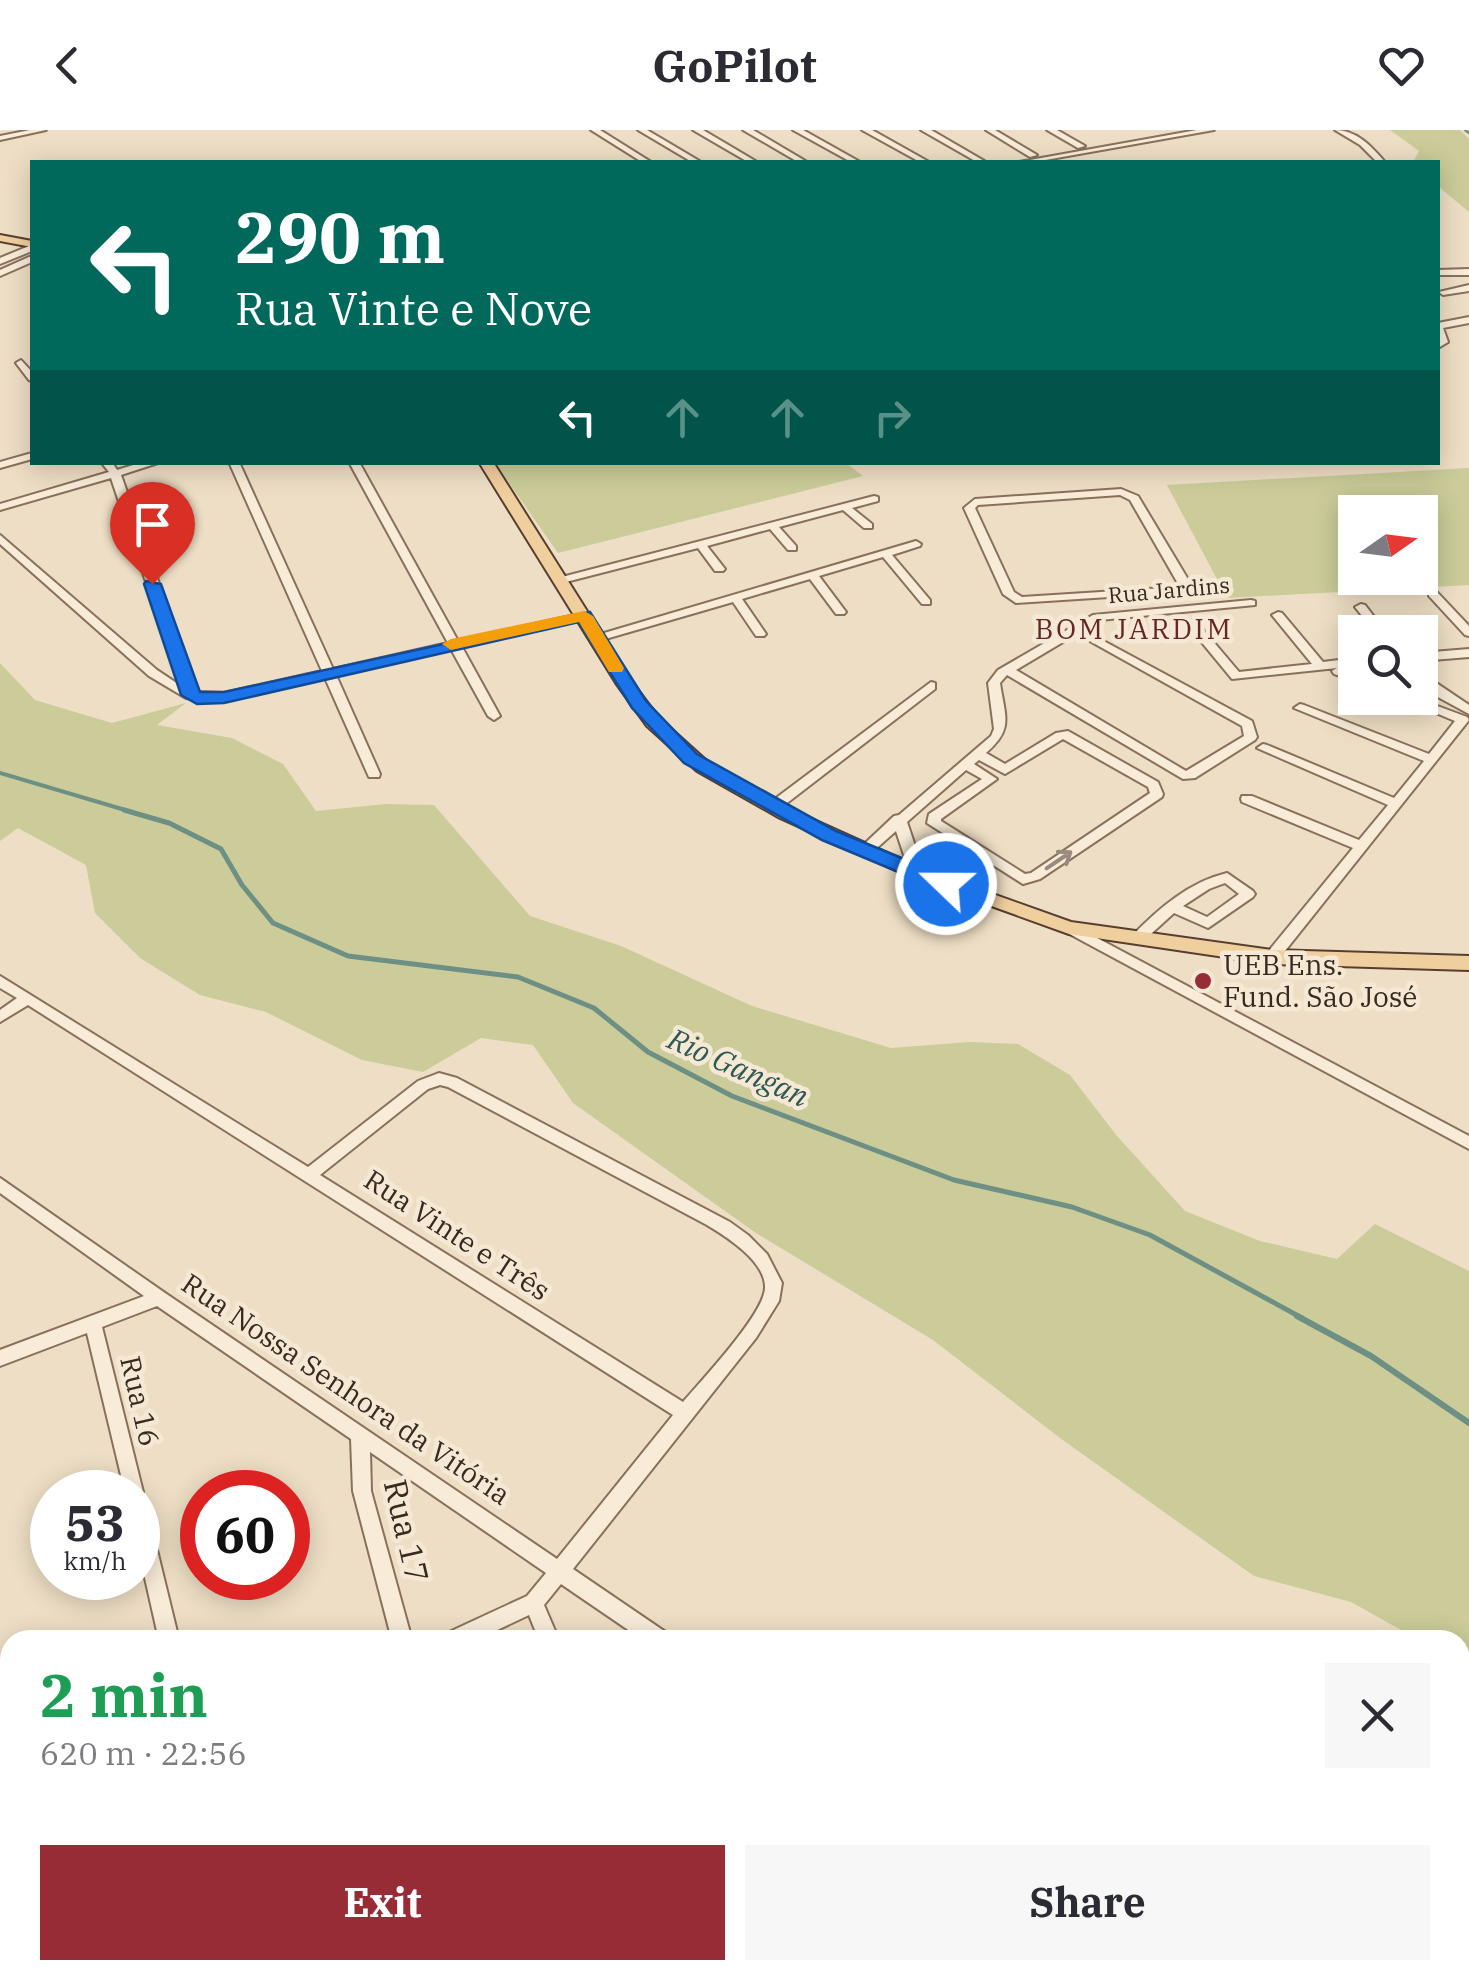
<!DOCTYPE html>
<html lang="en">
<head>
<meta charset="utf-8">
<style>
	:root { --surface:#fff; --page:#f7f7f7; --text:#2b2b33; --muted:#7c7c81; --accent:#972c37 }
	body { margin:0; font-family:"IBM Plex Serif",serif; background:var(--page); color:var(--text); height:100vh; display:flex; flex-direction:column; font-size:38px; white-space:nowrap }
	* { box-sizing:border-box; margin:0 }
	p { font-size:32px; color:var(--muted) }
	.icon { flex:none; width:55px; height:55px; fill:none; stroke:currentColor; stroke-width:2; stroke-linecap:round; stroke-linejoin:round }
	.map { position:relative; flex:1; overflow:hidden }
	.sheet { position:absolute; left:0px; top:1500px; width:1470px; height:350px; display:flex; flex-direction:column; background:var(--surface); border-radius:30px 30px 0 0; box-shadow:0 5px 25px #0003 }
	.sheet>* { flex:none }
	.top-card { position:absolute; left:30px; top:30px; width:1410px; height:305px; border-radius:0px; box-shadow:0 5px 25px #0003; background:#00695c; color:#fff; overflow:hidden }
	.needle { width:65px; rotate:76deg }
	.buttons { position:absolute; left:1338px; top:365px; display:grid; gap:20px }
	.buttons a { display:grid; place-items:center; width:100px; height:100px; border-radius:0px; background:var(--surface); box-shadow:0 5px 25px #0003; font-size:50px }
	.speed { position:absolute; left:30px; top:1340px; display:flex; gap:20px; font-size:50px; font-weight:700; text-align:center }
	.speed>* { display:grid; place-content:center; width:130px; height:130px; border-radius:50%; background:var(--surface); box-shadow:0 5px 25px #0003; line-height:1 }
	.speed small { font-size:25px; font-weight:400 }
	.speed .limit { border:15px solid #d22; background:#fff; color:#111 }
	.pin { position:absolute; display:grid; place-items:center; width:85px; height:85px; color:#fff; margin:-102px -42px; border-radius:50% 50% 50% 0; rotate:-45deg; box-shadow:0 0 10px #0007 }
	.pin .icon { rotate:45deg }
	.me { position:absolute; width:110px; margin:-55px; rotate:292deg; stroke-linejoin:round; filter:drop-shadow(0 0 8px #0008) }
	.turn { display:flex; align-items:center; gap:35px; height:210px; padding:0 40px; font-size:45px }
	.turn .icon { width:130px; height:130px; stroke-width:2.5 }
	.turn b { display:block; font-size:70px; line-height:85px }
	.lanes { display:flex; align-items:center; height:95px; padding:0 40px; background:#0003; justify-content:center; gap:50px; direction:ltr }
	.lanes .off { opacity:.35 }
	.round { display:grid; place-items:center; flex:none; width:105px; height:105px; border-radius:0px; background:var(--page) }
	.headline { display:flex; align-items:center; justify-content:space-between; height:170px; padding:0 40px }
	h1 { font-size:60px; font-weight:800; line-height:75px; color:#1e9e55 }
	.primary-button { display:flex; gap:20px; margin-top:auto; padding:20px 40px }
	.primary-button a { flex:1; height:115px; border-radius:0px; background:var(--accent); color:#fff; font-size:40px; font-weight:800; line-height:115px; text-align:center }
	.primary-button a+a { background:var(--page); color:var(--text) }
	header { display:flex; justify-content:space-between; align-items:center; height:130px; padding:0 40px; background:var(--surface); font-size:45px; font-weight:800 }
	.map>svg:first-child { display:block }
</style>
</head>
<body>
<header><svg class="icon" aria-label="back" viewBox="0 0 24 24"><path d="M15 5l-7 7 7 7"/></svg>GoPilot<svg class="icon" aria-label="heart" viewBox="0 0 24 24"><path d="M12 20l-8-8c-3-5 5-10 8-4 3-6 11-1 8 4z"/></svg></header>
<div class="map">
<svg width="1469" height="1850" viewBox="0 0 1469 1850">
	<rect width="100%" height="100%" fill="#eedec5"/>
	<path fill="#cbcc99" fill-rule="evenodd" d="M1390 0H1460L1469 9V82L1438 56V32H1413L1419 21Z
		M846 333 863 346 558 423 495 333Z
		M1469 338V455L1227 468 1167 355ZM1420 382V448H1355V382Z
		M0 533 35 570 112 593 186 573 157 595 232 608 283 634 316 681 386 674 434 675 530 786 621 816 752 876 891 918 969 912 1018 914 1070 945 1117 1006 1185 1081 1260 1111 1337 1129 1375 1094 1469 1141V1538L1460 1533V1510H1419L1351 1472 1254 1446 1060 1308 933 1210 756 1103 573 973 533 915 481 908 423 942 362 930 266 882 200 865 140 828 95 783 86 735 18 698 0 711Z"/>
	<g fill="none" stroke-linecap="round" stroke-linejoin="round">
		<path stroke="#6e9084" stroke-width="2.5" d="M1465 0 1469 3"/>
		<path stroke="#6e9084" stroke-width="4" d="M0 643 132 682"/>
		<path stroke="#6e9084" stroke-width="5" d="M124 680 169 693 221 719 242 755 273 793 348 826 518 847 594 878 648 922 732 966 954 1050 1072 1077 1150 1105 1302 1188"/>
		<path stroke="#6e9084" stroke-width="6" d="M1297 1186 1371 1226 1469 1293"/>
		<g stroke="#89705b" stroke-width="4">
			<path id="minor" d="M30 0H46L0 10V6Z
				M591 0H600L651 32H642Z
				M638 0H647L701 32H692Z
				M693 0H703L757 32H748Z
				M743 0H753L807 32H798Z
				M793 0H803L860 32H851Z
				M862 0H872L929 32H920Z
				M921 0H931L986 32H977Z
				M986 0H995L1037 25 1030 27Z
				M1047 0H1057L1085 16 1078 18Z
				M1197 0H1214L1034 32H1019Z
				M1335 0C1357 0 1372 17 1385 32H1377L1360 15Z
				M29 116H32V121L0 134V128Z
				M29 127H32V132L0 146V140Z
				M1469 139V145H1438V140Z
				M1469 155V161L1443 165 1439 162Z
				M1469 187V193L1443 198 1448 212 1438 218V193Z
				M21 230 32 242V251L29 250 16 233Z
				M32 323V329L0 338V332Z
				M101 332H112L117 340 143 332H161L121 345 197 562 224 563 322 541 229 332H239L333 539 448 513 349 332H359L458 511 584 483 590 486 584 489 462 517 500 586 494 590 488 586 451 519 336 545 380 644 379 647H369L325 548 224 571H204L186 568 149 546 0 414V405L157 540 181 556 111 348 0 380V374L109 342Z
				M1121 359 1138 366 1192 456 1187 462 1016 473 1003 464 964 378 975 369ZM1120 365 1130 370 1180 457 1022 467 1014 462 975 378 978 375Z
				M874 366 878 367V371L852 378 872 394V398H864L843 380 779 397 796 416V420H788L770 399 707 416 725 439 723 441H715L698 418 562 453 556 450 558 448Z
				M916 411 921 414 920 416 892 425 930 470V474H922L883 427 819 446 846 482 844 484H836L810 449 742 469 766 504 764 506H756L733 472 602 510 598 511 592 508 594 506Z
				M1433 461 1437 462 1469 496V506L1465 505 1429 466V462Z
				M1251 470 1255 471V475L1100 490 1016 540 1186 641 1244 606 1242 596 1088 510 1094 506 1098 508 1252 591 1257 607 1255 610 1195 648 1183 649 1007 545 1000 553C1005 587 1014 599 986 623L1005 634 1056 603 1068 601 1158 652 1163 664 1162 667 1040 749 1023 754 927 693 929 684 982 649 966 640 907 692 924 743 922 746 917 748 910 743 896 701 870 724H860L858 721 860 718 894 686 899 685 991 606 994 599 988 553 998 540 1093 485ZM1063 609 1148 657 1150 663 1031 743 1025 744 941 691V689L997 649 974 634 979 630 1005 644Z
				M1361 474 1365 475 1386 502H1375L1355 477Z
				M1278 482 1282 483 1323 532 1355 528V536L1338 538 1355 544V552L1334 544 1332 541 1337 538 1232 549 1185 492 1187 490H1195L1239 542 1312 534 1272 485Z
				M1469 519V527L1420 531V523Z
				M1420 542 1469 575V584L1436 566 1420 552Z
				M931 552 935 553V559L778 680H768L766 677 768 674Z
				M1400 568H1416L1467 587 1469 590 1277 831H1267L1265 827 1267 823 1353 718 1242 672 1241 669 1242 666H1252L1359 710 1388 675 1257 618 1263 614 1267 615 1394 668 1424 631 1294 578 1300 574 1304 575 1429 624 1455 591Z
				M1227 743 1253 761 1255 764 1253 767 1208 798 1174 783 1141 813H1131L1129 810 1131 807C1158 779 1189 752 1227 743ZM1225 753 1239 764 1207 787 1183 776 1209 759Z
				M1069 793 1469 1006V1019L1064 801 1062 798Z
				M0 846 308 1037 418 951 439 943 457 948 730 1092 748 1105 767 1124 782 1153 779 1171 756 1208 573 1439 667 1503 670 1510H643L561 1454 544 1475 559 1510H539L529 1485 476 1510H444L447 1503 527 1466 546 1443 370 1322 371 1361 412 1510H392L353 1361 351 1309 157 1176 102 1197 143 1362 138 1369V1362H125L87 1203 0 1236V1220L144 1166 0 1063V1048L165 1163 557 1429 673 1285 28 875 0 892V880L17 868 0 858ZM440 955 448 957 707 1095C727 1107 765 1131 765 1157 766 1182 701 1251 683 1272L320 1045 428 959Z
				M138 1370 145 1373 147 1379 179 1510H159L138 1417Z
				M10 1701V1723L0 1728V1706Z
				M445 1840H480L477 1848 473 1850H438L441 1842Z
				M674 1840H696L700 1850H678Z
				M1136 1840H1166L1172 1850H1142Z"/>
		</g>
		<g stroke="#573e30" stroke-width="4">
			<path id="major" d="M0 105 32 111V117L0 111Z
				M479 332H493L631 551 659 588 709 633 792 680 923 739 1071 792 1272 820 1469 826V840L1272 834 1069 804 911 747 780 688 697 641 647 596 616 553Z"/>
		</g>
		<use href="#minor" fill="#f8ecd9" fill-rule="evenodd"/>
		<use href="#major" fill="#f0cf9e" fill-rule="evenodd"/>
	</g>
	<defs><path id="oneway-shaft" d="M-6 0H5M1.5-3L5.5 0L1.5 3" fill="none" stroke-width="1.6" stroke-linecap="round" stroke-linejoin="round" transform="scale(2.5)"/></defs>
	<use stroke="#988a7c" href="#oneway-shaft" transform="translate(1059 730) rotate(-34)"/>
	<path fill="#1a73e8" stroke="#114b97" stroke-width="2.5" d="M146 451 161 454 200 562H224L590 482 646 571 697 624 836 701 953 749 956 754 946 761 939 759 822 710 684 633 632 578 579 492 224 573 197 574 181 565 144 454Z"/>
	<path fill="#f59e0b" d="M584 481 593 486 624 538 622 542H609L579 492 451 520 442 514 451 509Z"/>
	<circle fill="#972c37" stroke="#f5e9d5" stroke-width="4" cx="1203" cy="851" r="10"/>
	<g text-anchor="middle" stroke-width="9" stroke-linejoin="round" paint-order="stroke">
		<g font-size="22" fill="#39291f" stroke="#f5e9d5">
			<text transform="translate(1169 460) rotate(-5)" y="8">Rua Jardins</text>
		</g>
		<g font-size="28" letter-spacing="2.5" fill="#65271f" stroke="#f5e9d5">
			<text x="1134" y="509">BOM JARDIM</text>
		</g>
		<g font-size="28" fill="#39291f" stroke="#f5e9d5" text-anchor="start">
			<text x="1223" y="845">UEB Ens.<tspan x="1223" dy="32">Fund. São José</tspan></text>
		</g>
		<g font-size="28" fill="#39291f" stroke="#f5e9d5">
			<text transform="translate(457 1105) rotate(33)" y="10">Rua Vinte e Três</text>
			<text transform="translate(346 1259) rotate(34)" y="10">Rua Nossa Senhora da Vitória</text>
			<text transform="translate(140 1271) rotate(77)" y="10">Rua 16</text>
		</g>
		<g font-size="30" font-style="italic" fill="#2f5952" stroke="#f5e9d5">
			<text transform="translate(738 938) rotate(24)" y="10">Rio Gangan</text>
		</g>
		<g font-size="32" fill="#39291f" stroke="#f5e9d5">
			<text transform="translate(406 1401) rotate(77)" y="11">Rua 17</text>
		</g>
	</g>
</svg>
<div class="buttons">
<a><svg class="needle" viewBox="-14 -14 28 28"><path d="M0-13l5 13h-10z" fill="#e53935"/><path d="M0 13l5-13h-10z" fill="#7c7c81"/></svg></a>
<a><svg class="icon" aria-label="search" viewBox="0 0 24 24"><circle cx="10" cy="10" r="6"/><path d="M15 15l6 6"/></svg></a>
</div>
<div class="speed"><div>53<small>km/h</small></div><div class="limit">60</div></div>
<div class="pin" style="left:152px;top:454px;background:#d93025"><svg class="icon" aria-label="arrive" viewBox="0 0 24 24"><path d="M6 21V4h12l-3 4 3 4H6"/></svg></div>
<svg class="me" style="left:946px;top:754px" viewBox="-20 -20 40 40"><circle r="17" fill="#1a73e8" stroke="#fff" stroke-width="3"/><path d="M0-11L8 9 0 5-8 9z" fill="#fff"/></svg>
<div class="top-card">
<div class="turn"><svg class="icon" aria-label="left" viewBox="0 0 24 24"><path d="M17 20v-9H6M10 6l-5 5 5 5"/></svg><div><b>290 m</b>Rua Vinte e Nove</div></div>
<div class="lanes"><svg class="icon" aria-label="left" viewBox="0 0 24 24"><path d="M17 20v-9H6M10 6l-5 5 5 5"/></svg><svg class="icon off" aria-label="ahead" viewBox="0 0 24 24"><path d="M12 20V5M6 11l6-6 6 6"/></svg><svg class="icon off" aria-label="ahead" viewBox="0 0 24 24"><path d="M12 20V5M6 11l6-6 6 6"/></svg><svg class="icon off" aria-label="right" viewBox="0 0 24 24"><path d="M7 20v-9h11M14 6l5 5-5 5"/></svg></div>
</div>
<section class="sheet">
<div class="headline"><div><h1>2 min</h1><p>620 m · 22:56</p></div><a class="round"><svg class="icon" aria-label="close" viewBox="0 0 24 24"><path d="M6 6l12 12M18 6L6 18"/></svg></a></div>
<div class="primary-button"><a>Exit</a><a>Share</a></div>
</section>
</div>
</body>
</html>
